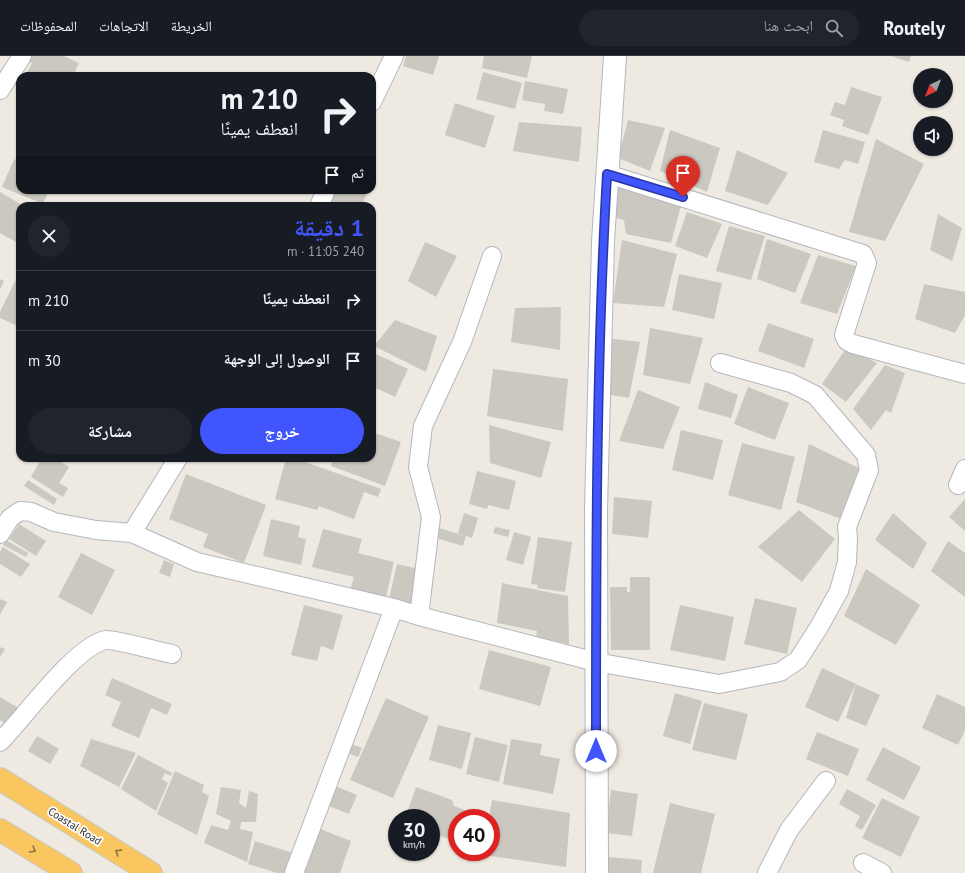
<!DOCTYPE html>
<html lang="ar">
<head>
<meta charset="utf-8">
<style>
	:root { --surface:#171b24; --page:#20242c; --text:#f1f3f6; --muted:#9ea1a6; --line:#363941; --accent:#4155fc }
	body { margin:0; font-family:"PT Sans","Noto Naskh Arabic",sans-serif; background:var(--page); color:var(--text); direction:rtl; height:100vh; display:flex; flex-direction:column; font-size:15px; white-space:nowrap }
	* { box-sizing:border-box; margin:0 }
	p { font-size:13px; color:var(--muted) }
	.icon { flex:none; width:22px; height:22px; fill:none; stroke:currentColor; stroke-width:2; stroke-linecap:round; stroke-linejoin:round }
	.map { position:relative; flex:1; overflow:hidden; direction:ltr }
	.sheet { position:absolute; left:16px; top:146px; width:360px; height:260px; display:flex; flex-direction:column; background:var(--surface); border-radius:12px; box-shadow:0 1px 3px #0004; direction:rtl }
	.sheet>* { flex:none }
	.hud { position:absolute; left:16px; top:16px; width:360px; height:122px; border-radius:12px; box-shadow:0 1px 3px #0004; direction:rtl; background:#171b24; color:var(--text); overflow:hidden }
	.needle { width:26px; rotate:223deg }
	.buttons { position:absolute; left:913px; top:12px; display:grid; gap:8px }
	.buttons a { display:grid; place-items:center; width:40px; height:40px; border-radius:50%; background:var(--surface); box-shadow:0 1px 3px #0004; font-size:20px }
	.speed { position:absolute; left:388px; top:753px; display:flex; gap:8px; font-size:20px; font-weight:700; text-align:center }
	.speed>* { display:grid; place-content:center; width:52px; height:52px; border-radius:50%; background:var(--surface); box-shadow:0 1px 3px #0004; line-height:1 }
	.speed small { font-size:10px; font-weight:400 }
	.speed .limit { border:6px solid #d22; background:#fff; color:#111 }
	.pin { position:absolute; display:grid; place-items:center; width:34px; height:34px; color:#fff; margin:-41px -17px; border-radius:50% 50% 50% 0; rotate:-45deg; box-shadow:0 0 4px #0007 }
	.pin .icon { rotate:45deg }
	.me { position:absolute; width:44px; margin:-22px; rotate:0deg; stroke-linejoin:round; filter:drop-shadow(0 0 3px #0008) }
	.turn { display:flex; align-items:center; gap:14px; height:84px; padding:0 12px; font-size:18px }
	.turn .icon { width:52px; height:52px; stroke-width:2.5 }
	.turn b { display:block; font-size:28px; line-height:34px }
	.then { display:flex; align-items:center; height:38px; padding:0 12px; background:#0003; gap:8px; font-size:15px }
	.round { display:grid; place-items:center; flex:none; width:42px; height:42px; border-radius:21px; background:var(--page) }
	.summary { display:flex; align-items:center; justify-content:space-between; height:68px; padding:0 12px }
	h1 { font-size:24px; font-weight:800; line-height:30px; color:var(--accent) }
	.button { display:flex; gap:8px; margin-top:auto; padding:8px 12px }
	.button a { flex:1; height:46px; border-radius:24px; background:var(--accent); color:#fff; font-size:16px; font-weight:800; line-height:46px; text-align:center }
	.button a+a { background:var(--page); color:var(--text) }
	ul { padding:0; list-style:none }
	li { display:flex; align-items:center; gap:12px; height:60px; padding:0 12px; border-top:1px solid var(--line) }
	li div { flex:1 }
	li b { display:block; font-size:15px }
	li em { font-style:normal }
	header { display:flex; align-items:center; gap:24px; box-sizing:border-box; height:56px; padding:0 20px; background:var(--surface); border-bottom:1px solid var(--line) }
	header strong { font-size:19px }
	nav { display:flex; gap:22px; margin-inline-start:auto; font-size:14px }
	.search { width:280px; height:36px; background:var(--page); display:flex; align-items:center; gap:10px; box-sizing:border-box; padding:0 14px; border-radius:22px; color:var(--muted); font-size:15px }
	.map>svg:first-child { display:block }
</style>
</head>
<body>
<header>
<strong>Routely</strong>
<div class="search"><svg class="icon" aria-label="search" viewBox="0 0 24 24"><circle cx="10" cy="10" r="6"/><path d="M15 15l6 6"/></svg>ابحث هنا</div>
<nav><a>الخريطة</a><a>الاتجاهات</a><a>المحفوظات</a></nav>
</header>
<div class="map">
<svg width="965" height="817" viewBox="0 0 965 817">
	<rect width="100%" height="100%" fill="#efeae1"/>
	<path fill="#cbc8bf" d="M28 0H64L79 7 73 20H33L27 17 32 7 26 4Z
		M406 0H439L433 19 403 10Z
		M484 0H532L527 22 482 12Z
		M891 0H911L909 6Z
		M483 16 522 27 515 53 476 43Z
		M525 25 568 33 563 58 544 55 545 48 522 44Z
		M851 31 882 41 868 79 842 70 844 64 830 59 835 46 845 49Z
		M455 47 495 60 485 92 445 79Z
		M628 64 665 72 650 115 618 102Z
		M519 66 582 71 579 106 513 95Z
		M670 74 720 92 707 136 660 115Z
		M823 74 865 86 858 108 845 104 839 113 814 106Z
		M876 83 924 108 885 185 849 176Z
		M737 94 788 117 768 149 725 135Z
		M14 103 20 106V134H49L43 148 2 131Z
		M618 128 682 146 671 187 626 178 624 164 612 161Z
		M330 134H367L368 135 361 150H323Z
		M0 136 24 150H20V182L18 187 0 177Z
		M687 156 722 168 707 202 675 190Z
		M938 158 962 172 952 205 930 194Z
		M729 170 765 180 751 224 716 215Z
		M767 183 811 198 795 237 757 223Z
		M622 184 677 198 664 251 613 247Z
		M425 186 457 200 436 241 408 225Z
		M818 199 856 210 837 258 800 247Z
		M679 218 722 227 714 263 672 254Z
		M0 223 4 225 0 233Z
		M15 225 20 228V271L0 262V256Z
		M924 228 965 236V259L955 277 915 263Z
		M561 251 560 294 511 286 515 252Z
		M395 264 437 280 426 316 374 290Z
		M768 267 814 283 804 312 758 295Z
		M650 272 703 282 690 328 643 319Z
		M606 282 640 286 629 342 605 338Z
		M847 291 877 307 846 346 822 328Z
		M374 297 408 313 395 341 372 330V300Z
		M885 309 905 317 891 357 886 354 871 374 853 353Z
		M493 313 568 323 563 375 487 360Z
		M705 326 738 339 731 362 698 353Z
		M748 331 789 347 775 384 734 368Z
		M638 334 680 351 663 393 619 385Z
		M489 369 551 386 541 422 490 407Z
		M681 374 723 384 713 424 672 414Z
		M372 376 401 386 385 430 331 410 334 402H372Z
		M742 387 795 401 781 454 728 439Z
		M809 388 859 412 841 463 796 446Z
		M42 402H54L69 411 59 427 68 432 63 441 31 421Z
		M286 402H294L381 433 378 441 364 436 354 463 319 450 317 454 275 443Z
		M477 415 516 425 509 454 488 449 487 453 469 448Z
		M186 418 266 449 244 507 203 491 208 478 169 463Z
		M28 424 57 443 54 449 24 430Z
		M614 441 652 445 648 482 612 478Z
		M965 443V475L949 461Z
		M799 454 835 483 802 526 758 491Z
		M464 457 478 462 472 482 458 477Z
		M893 457 927 487 913 513 875 484Z
		M271 463 300 470 298 481 306 483 301 509 263 500Z
		M19 468 46 485 36 500 9 483Z
		M495 471 510 474 508 481 493 477Z
		M439 472 466 480 463 490 436 482Z
		M323 473 362 483 358 497 394 506 386 541 350 534 354 521 312 511Z
		M514 476 531 481 523 509 506 504Z
		M538 481 572 486 565 536 537 532 538 529 531 528Z
		M6 484 28 497 26 501 3 489Z
		M948 485 965 497V541L931 515Z
		M3 491 30 508 21 521 0 508V496Z
		M81 497 115 514 92 559 58 541Z
		M164 504 174 508 170 521 159 517Z
		M397 508 419 513 411 549 389 543Z
		M866 513 920 549 896 589 844 560Z
		M630 521H650V594H611L610 531H627V536H630Z
		M502 527 568 540 569 588 536 581 537 575 497 567Z
		M755 542 797 552 787 598 744 588Z
		M0 543 7 546 0 559Z
		M304 549 343 559 333 594 321 590 317 605 291 599Z
		M680 549 734 561 725 605 670 594Z
		M0 591 5 593 0 601Z
		M489 594 551 611 540 650 479 633Z
		M822 612 856 628 838 666 805 651Z
		M112 622 172 648 167 659 151 652 139 682 111 670 121 646 105 639Z
		M856 628 880 639 866 670 846 662Z
		M675 637 702 645 690 688 663 680Z
		M937 638 965 651V674L958 689 922 672Z
		M0 641 20 653 9 670 0 664Z
		M386 642 429 661 393 742 350 724Z
		M704 647 748 658 736 704 692 694Z
		M438 669 471 677 462 713 429 704Z
		M817 676 859 693 848 720 806 703Z
		M37 680 59 693 50 708 28 695Z
		M475 681 508 689 499 726 466 718Z
		M91 683 136 697 119 731 80 710Z
		M511 683 542 688 540 699 560 703 553 738 503 728Z
		M352 688 362 692 358 701 348 697Z
		M883 691 921 711 904 744 866 724Z
		M138 699 172 717 171 720 165 717 162 723 168 727 156 755 121 733Z
		M175 715 204 729 202 736 209 740 197 779 157 758Z
		M333 729 357 739 349 758 326 749Z
		M221 731 241 734 239 747 246 752 249 735 258 738 256 766H241L240 773 253 776 247 806 204 787 211 769 228 774 231 765 216 758Z
		M416 731 452 744 454 750 465 754 462 762H457V776L452 775 449 783 431 777V762H412L406 760Z
		M847 733 876 749 862 774 855 770 860 760 839 748Z
		M611 734 638 738 632 780 606 777Z
		M882 742 920 761 901 801 862 782Z
		M492 744 570 757 566 811 484 799 485 796H491V762H489Z
		M670 747 715 758 701 817H653Z
		M315 771 351 785 340 817H298Z
		M255 785 293 797 287 817H277L248 808Z
		M607 801 642 804 641 817H605Z"/>
	<g fill="none" stroke-linecap="round" stroke-linejoin="round">
		<g stroke="#b4b6c1" stroke-width="20">
			<path id="minor" d="M0 34 22 0
				M372 46 394 0
				M607 118 863 198 867 207 844 279 847 285 853 288 965 318
				M319 150 326 134
				M958 429 965 413
				M132 477 178 402
				M0 478 10 462 20 455 31 456 54 466 96 474 132 477 197 506 394 552 419 560 596 606 719 628 780 616 798 604 819 571 839 535 847 506 848 482 847 471 869 414 866 399 815 339 791 327 720 307
				M419 560 431 461 418 411 423 370 462 286 492 200
				M0 686C23 663 76 589 106 584 115 583 160 596 172 598
				M863 807 882 817
				M294 817 394 552
				M767 817 789 774 826 725"/>
		</g>
		<g stroke="#b4b6c1" stroke-width="24">
			<path id="tertiary" d="M597 817 596 453 603 186 615 0"/>
		</g>
		<g stroke="#c9c9c9" stroke-width="24">
			<path id="trunk" d="M0 723 151 817
				M0 774 71 817"/>
		</g>
		<use href="#minor" stroke="#fff" stroke-width="18"/>
		<use href="#tertiary" stroke="#fff" stroke-width="22"/>
		<use href="#trunk" stroke="#f9c65f" stroke-width="22"/>
	</g>
	<defs><path id="oneway-chevron" d="M-2-3.5L2.5 0L-2 3.5" fill="none" stroke-width="1.6" stroke-linecap="round" stroke-linejoin="round"/></defs>
	<g stroke="#897244">
		<use href="#oneway-chevron" transform="translate(33 794) rotate(31)"/>
		<use href="#oneway-chevron" transform="translate(118 796) rotate(-148)"/>
	</g>
	<g fill="none" stroke-linecap="round" stroke-linejoin="round">
		<g stroke="#2a37a4" stroke-width="10">
			<path id="route" d="M596 695C596 503 596 310 607 118L683 141"/>
		</g>
		<use href="#route" stroke="#4155fc" stroke-width="7"/>
	</g>
	<g text-anchor="middle" stroke-width="3.5" stroke-linejoin="round" paint-order="stroke">
		<g font-size="11" fill="#2e2e2e" stroke="#fff">
			<text transform="translate(75 770) rotate(32)" y="4">Coastal Road</text>
		</g>
	</g>
</svg>
<div class="buttons">
<a><svg class="needle" viewBox="-14 -14 28 28"><path d="M0-13l5 13h-10z" fill="#e53935"/><path d="M0 13l5-13h-10z" fill="#9ea1a6"/></svg></a>
<a><svg class="icon" aria-label="sound" viewBox="0 0 24 24"><path d="M4 9h4l5-4v14l-5-4H4zM17 9q2 3 0 6"/></svg></a>
</div>
<div class="speed"><div>30<small>km/h</small></div><div class="limit">40</div></div>
<div class="pin" style="left:683px;top:141px;background:#d93025"><svg class="icon" aria-label="arrive" viewBox="0 0 24 24"><path d="M6 21V4h12l-3 4 3 4H6"/></svg></div>
<svg class="me" style="left:596px;top:695px" viewBox="-20 -20 40 40"><circle r="19" fill="#fff"/><path d="M0-13L10 11 0 6-10 11z" fill="#4155fc"/></svg>
<div class="hud">
<div class="turn"><svg class="icon" aria-label="right" viewBox="0 0 24 24"><path d="M7 20v-9h11M14 6l5 5-5 5"/></svg><div><b>210 m</b>انعطف يمينًا</div></div>
<div class="then">ثم<svg class="icon" aria-label="arrive" viewBox="0 0 24 24"><path d="M6 21V4h12l-3 4 3 4H6"/></svg></div>
</div>
<section class="sheet">
<div class="summary"><div><h1>1 دقيقة</h1><p>240 m · 11:05</p></div><a class="round"><svg class="icon" aria-label="close" viewBox="0 0 24 24"><path d="M6 6l12 12M18 6L6 18"/></svg></a></div>
<ul>
<li><svg class="icon" aria-label="right" viewBox="0 0 24 24"><path d="M7 20v-9h11M14 6l5 5-5 5"/></svg><div><b>انعطف يمينًا</b></div><em>210 m</em></li>
<li><svg class="icon" aria-label="arrive" viewBox="0 0 24 24"><path d="M6 21V4h12l-3 4 3 4H6"/></svg><div><b>الوصول إلى الوجهة</b></div><em>30 m</em></li>
</ul>
<div class="button"><a>خروج</a><a>مشاركة</a></div>
</section>
</div>
</body>
</html>
